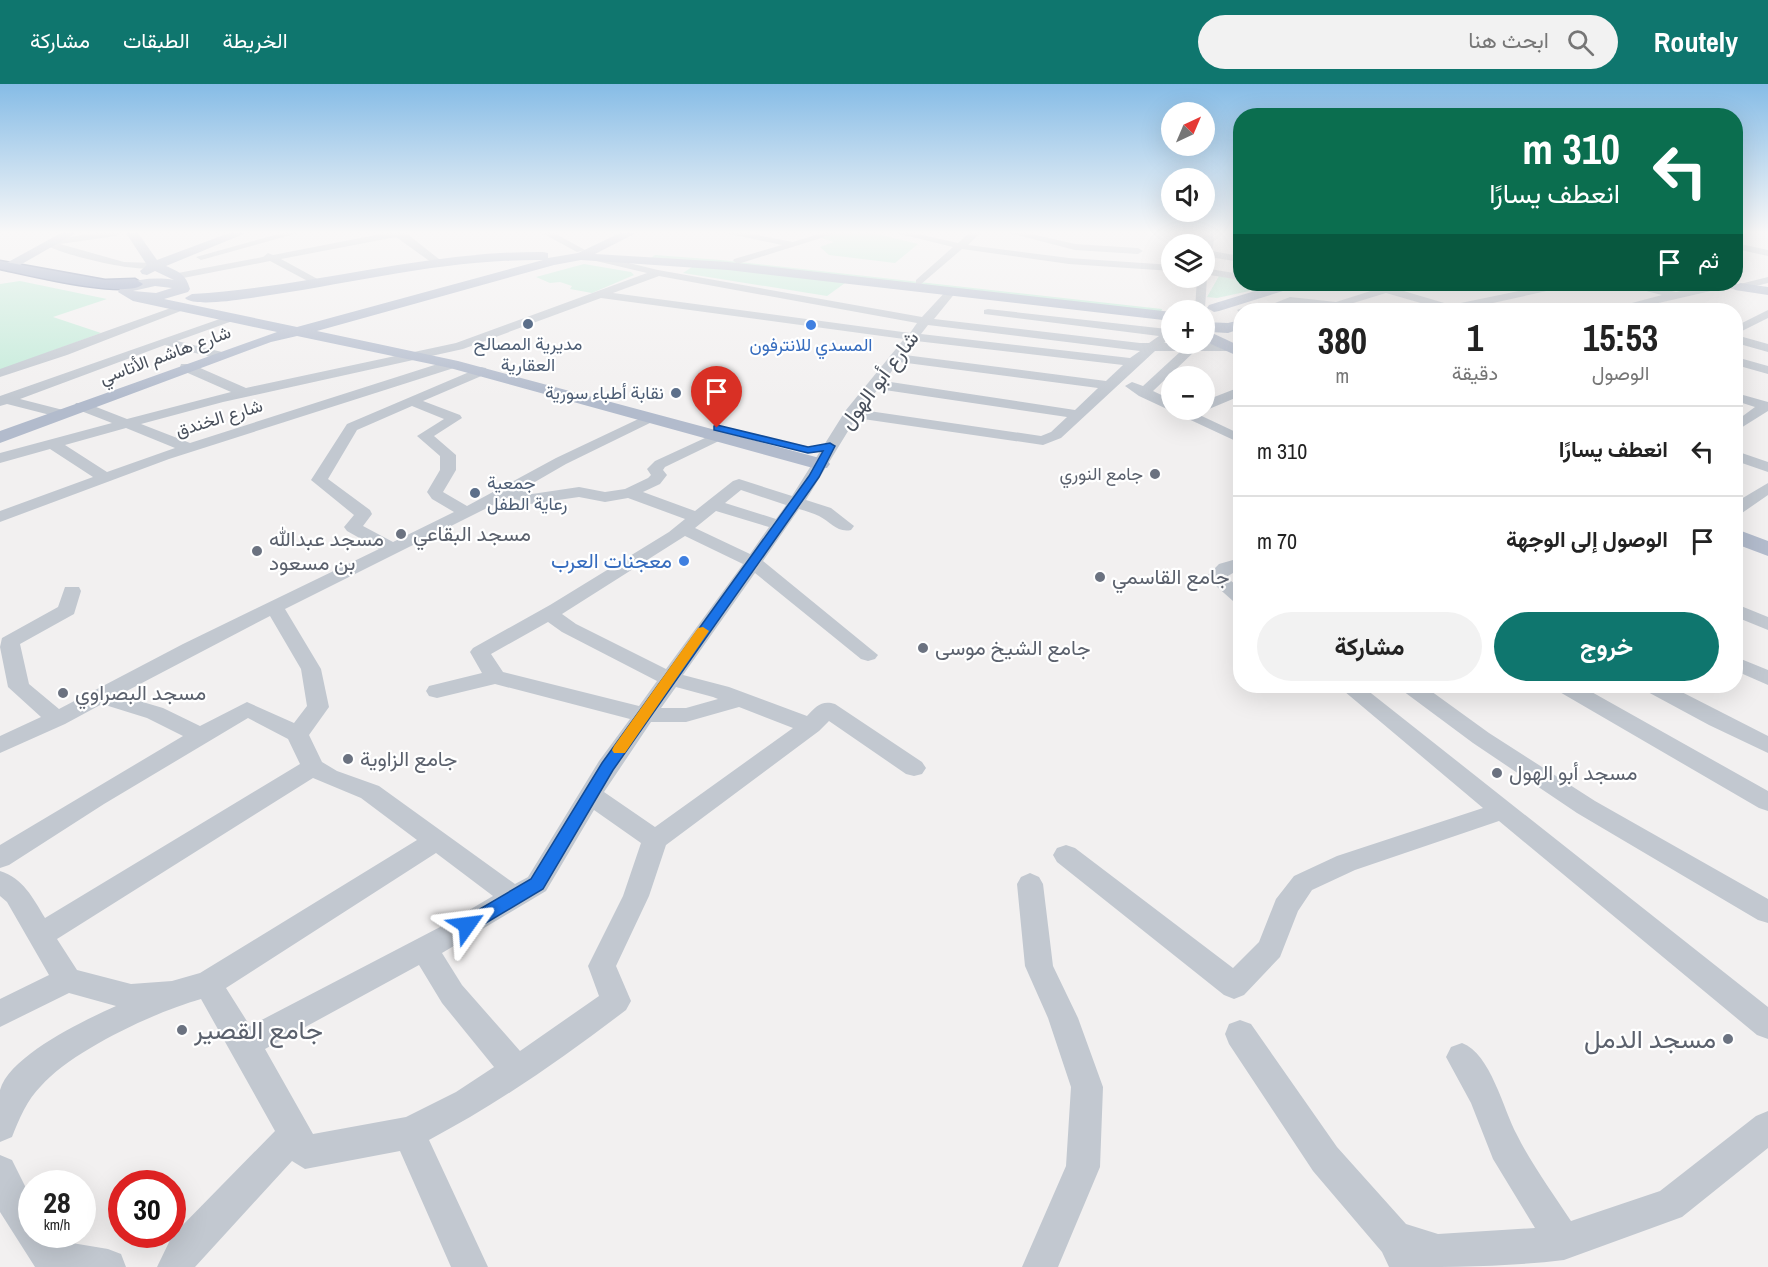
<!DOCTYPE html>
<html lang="ar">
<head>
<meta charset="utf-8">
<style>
	:root { --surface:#fff; --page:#f2f2f2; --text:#222; --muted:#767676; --line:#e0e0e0; --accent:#0f766e }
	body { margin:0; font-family:"Archivo Narrow",Vazirmatn,sans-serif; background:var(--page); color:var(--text); direction:rtl; height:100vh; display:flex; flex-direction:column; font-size:22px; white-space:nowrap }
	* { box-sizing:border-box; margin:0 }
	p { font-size:20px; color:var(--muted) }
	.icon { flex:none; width:33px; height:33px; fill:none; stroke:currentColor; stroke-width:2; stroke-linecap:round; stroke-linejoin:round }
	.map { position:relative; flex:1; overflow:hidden; direction:ltr }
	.details { position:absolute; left:1233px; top:219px; width:510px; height:390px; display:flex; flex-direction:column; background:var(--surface); border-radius:24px; box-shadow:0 6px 24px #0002; direction:rtl }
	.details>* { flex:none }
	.banner { position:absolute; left:1233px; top:24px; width:510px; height:183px; border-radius:24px; box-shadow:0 6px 24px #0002; direction:rtl; background:#0b6e4f; color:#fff; overflow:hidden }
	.needle { width:39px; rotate:44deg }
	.fabs { position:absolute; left:1161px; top:18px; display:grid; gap:12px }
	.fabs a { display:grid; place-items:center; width:54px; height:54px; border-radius:50%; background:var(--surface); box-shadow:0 6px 24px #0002; font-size:30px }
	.speed { position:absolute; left:18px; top:1086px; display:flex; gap:12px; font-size:30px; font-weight:700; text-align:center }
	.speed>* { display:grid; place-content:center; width:78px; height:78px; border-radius:50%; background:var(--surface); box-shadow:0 6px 24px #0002; line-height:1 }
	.speed small { font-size:15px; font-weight:400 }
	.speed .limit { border:9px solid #d22; background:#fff; color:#111 }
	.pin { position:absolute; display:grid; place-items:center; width:51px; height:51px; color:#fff; margin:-62px -26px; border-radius:50% 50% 50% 0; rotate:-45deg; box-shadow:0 0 6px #0007 }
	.pin .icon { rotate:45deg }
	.me { position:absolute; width:66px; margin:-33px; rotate:59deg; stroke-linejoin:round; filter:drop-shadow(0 0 4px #0008) }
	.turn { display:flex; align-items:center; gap:21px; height:126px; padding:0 24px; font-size:27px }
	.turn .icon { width:78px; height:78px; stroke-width:2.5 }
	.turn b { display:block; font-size:42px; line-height:51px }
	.then { display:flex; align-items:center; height:57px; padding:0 24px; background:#0003; gap:12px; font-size:22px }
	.eta { display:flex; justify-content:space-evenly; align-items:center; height:102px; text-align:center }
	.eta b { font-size:36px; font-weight:700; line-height:42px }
	.action { display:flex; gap:12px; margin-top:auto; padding:12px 24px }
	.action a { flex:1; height:69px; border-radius:36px; background:var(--accent); color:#fff; font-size:24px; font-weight:700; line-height:69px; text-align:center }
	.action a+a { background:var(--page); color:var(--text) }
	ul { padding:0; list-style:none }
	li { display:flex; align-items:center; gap:18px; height:90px; padding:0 24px; border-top:2px solid var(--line) }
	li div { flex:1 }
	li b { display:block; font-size:22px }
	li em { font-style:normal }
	header { display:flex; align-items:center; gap:36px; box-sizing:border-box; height:84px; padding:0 30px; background:var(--accent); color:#fff }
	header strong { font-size:28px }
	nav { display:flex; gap:33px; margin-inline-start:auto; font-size:21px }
	.search { width:420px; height:54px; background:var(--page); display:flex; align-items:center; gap:15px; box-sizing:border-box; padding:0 21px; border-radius:33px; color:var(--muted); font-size:22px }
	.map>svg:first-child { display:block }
</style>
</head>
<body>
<header>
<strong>Routely</strong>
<div class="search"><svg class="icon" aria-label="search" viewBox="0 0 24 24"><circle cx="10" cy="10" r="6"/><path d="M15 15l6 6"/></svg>ابحث هنا</div>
<nav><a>الخريطة</a><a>الطبقات</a><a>مشاركة</a></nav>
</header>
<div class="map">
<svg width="1768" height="1183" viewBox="0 0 1768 1183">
	<rect width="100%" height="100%" fill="#f2f0f0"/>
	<path fill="#c3ebd9" d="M838 149H873L918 160 895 179 829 171 820 163 834 158 821 154Z
		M655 171 721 176 1162 225 1161 228 651 174Z
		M584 180 631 188 634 191 592 209 570 205 572 202 560 198 550 199 536 193Z
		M692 183H711L845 199 827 212 683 189Z
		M1219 192 1240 196V200L1272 202 1217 214 1207 213Z
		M20 197 107 215 53 233 101 249 0 286V200Z"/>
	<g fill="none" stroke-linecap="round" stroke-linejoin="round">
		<g stroke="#7786a6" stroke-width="3">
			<path id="highway" d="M0 177 105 196 135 195 143 200C129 216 24 190 0 185Z"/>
		</g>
		<path fill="#c2c8d0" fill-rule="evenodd" d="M96 149H121L116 152 60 160 124 178 154 179 159 182C146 192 58 170 44 160L55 155Z
			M282 149H298L201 176 196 173Z
			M386 149H406L444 179 435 181 396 153 281 175 323 198 324 200 319 203 270 177 178 195 173 192 178 189 263 173 268 169 273 171Z
			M542 149H554L585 166 577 168Z
			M725 149H747L793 158 822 149H837L738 180 733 177 734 175 782 161Z
			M896 149H913L958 159 969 149H980L968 161 1069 174 1172 181V187L1069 180 962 165 920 201 916 200V196L953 163Z
			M1009 149H1027L1075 160 1138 164 1143 167 1138 170 1075 166Z
			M1202 149H1212L1214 156 1212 167 1240 172V178L1210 173 1209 179 1204 182Z
			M1736 159 1768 166V172L1736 165Z
			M596 171 658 186 922 233 947 206 951 205 956 208 934 235 1140 259H1149L1159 252 984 230V226L988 225 1167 245 1172 244V253L1164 259 1232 260 1234 263 1228 267H1195L1153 307 1172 316V326H1189L1240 350V359L1139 312 1125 302 1132 298 1143 302 1181 267H1155L1061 354 1043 361 856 334 806 416 831 424 854 442 851 446C837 449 831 438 819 432 813 429 806 427 799 425L763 477 878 571 875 575 868 577 861 575 755 489 683 591 729 603 807 632C816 623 821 616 835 620L922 678 926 684 922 690 914 692 906 690 829 637 819 647 666 761 649 812 616 882 631 917 626 926C563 974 499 1019 429 1056L488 1183H451L400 1067 305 1085 292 1077 195 1183H157L172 1152 275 1047 201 915C155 928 73 966 41 1002 27 1016 19 1035 12 1053L0 1058C0 1044 0 1019 0 1006 10 971 85 936 116 922L69 909 0 943V915L49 891 7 818 0 812V787C23 794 33 814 45 834L300 680 288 655 248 634 104 720 9 781 0 784V761L183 652 147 634 102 620 65 640 0 669V652L41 633 8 603 0 563 2 554 58 523 65 503H79L81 507 74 530 20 560 29 600 59 625 183 560 379 465 347 447 344 443 354 431 311 396 347 340 481 283 486 284 487 287 486 290 423 317 460 331 462 334 434 352 456 371V386L443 408 467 422 556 374 649 330 656 334 654 337 566 380 521 406 532 410 579 403 605 408 625 405 648 394 651 391 647 385 655 377 718 348 723 349 725 352 723 355 665 383 663 386 667 391 660 400 643 408 695 427 733 397 739 395 792 412 846 326 904 255 601 214 463 265 223 318 141 340 190 359 447 277H457L458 280 457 283 169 375 0 438V427L93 393 50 365 0 379V369L112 339 76 325 74 322 76 319H86L127 335 231 308 181 286 180 283 181 280H191L246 304 456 259 647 189 592 176 591 174ZM659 192 917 239 910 249 613 209ZM928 241 1140 267 1130 274 921 250ZM916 257 1123 281 1106 297 905 271ZM899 278 1098 304 1075 326 884 297ZM878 305 1067 333 1051 348 1041 352 862 326ZM412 322 444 335 417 352 440 372V386L427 408 432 415 454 428 393 458 363 442 372 430 370 426 328 395 357 346ZM126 344 175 364 107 388 65 361ZM741 406 786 421 776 435 725 419ZM509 413 530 420 579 413 605 418 628 414 685 435 669 448 550 521 473 564 470 568 482 589 429 602 426 607 429 612 437 614 495 600 630 635 599 677 528 793 515 800 379 702 337 687 322 678 309 651 329 623 321 585 285 525ZM716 427 769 443 750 470 695 444ZM685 452 743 480 666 585 576 540 562 530ZM270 532 301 585 307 622 294 639 247 618 200 642 163 624 119 611ZM548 538 562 548 657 597 639 622 503 588 491 570ZM676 603 713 613 718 615 686 624H661ZM739 623 793 644 655 743 604 708 651 638H686ZM313 694 361 714 417 756 200 889 172 897 131 900 77 886 57 855ZM594 726 641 759 623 812 588 882 599 912 520 967 462 901 442 869 546 807ZM436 769 493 812 442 842 250 942 226 904ZM419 881 442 919 494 983 456 1008 406 1033 313 1050 265 965Z
			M1204 184 1240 190V196L1204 190Z
			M1204 191 1207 194 1205 224 1203 226H1195L1197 194H1204Z
			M1768 193V199L1740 206 1724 204 1628 226H1611L1613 224 1662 211 1626 202 1625 200H1641L1676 208 1716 200H1740Z
			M1393 200H1407L1406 202 1397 205 1451 221 1552 200H1570L1565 203 1461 226H1438V224L1386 209 1337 224 1291 219 1272 226H1257L1290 213 1336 218 1377 205 1378 202Z
			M182 220 188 223 186 225 67 271 0 293V285Z
			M1245 223 1251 226H1240V229L1237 226Z
			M1768 226V234L1736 250V242Z
			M234 230 240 233 238 235 177 257 222 268 224 271 222 274 218 275 165 261 20 315 67 327 69 330 67 333 62 334 7 320 0 322V312Z
			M1736 251 1768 260V268L1736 259Z
			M1736 273 1768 282V290L1736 281Z
			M1240 303V312L1209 325 1201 326H1204V317Z
			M1736 309 1768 318V327L1736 347V337L1755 323 1736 317Z
			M1736 367 1768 378V388L1736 377Z
			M1768 399V411L1742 429 1736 430V418Z
			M1240 474V485L1226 493 1240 504V519L1233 517 1206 493 1219 480Z
			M1736 520 1768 533V546L1736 533Z
			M1736 573 1768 586V601L1736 587Z
			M1338 602H1362L1768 923V955L1757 951 1499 737 1355 786 1312 806 1298 827 1280 873 1244 911 1234 915 1224 911 1057 778 1053 771 1057 764 1066 761 1075 764 1233 884 1259 858 1276 815 1294 792 1337 772 1483 724Z
			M1400 602H1424L1489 649 1595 717 1768 815V839L1758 836 1577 729 1473 659 1403 607Z
			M1555 602H1581L1768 707V727L1759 724 1558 607Z
			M1643 602H1670L1768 652V669L1709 641 1646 607Z
			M1030 789 1039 793 1043 800 1053 882 1078 934 1103 1003 1100 1083 1058 1183H1022L1066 1082 1071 1003 1048 934 1025 882 1017 800 1021 793Z
			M1240 936 1251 940 1337 1063 1406 1140 1438 1150 1535 1144 1493 1075 1471 1019 1446 973 1451 963 1462 959C1491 970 1503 1025 1517 1051 1532 1081 1553 1109 1571 1137L1660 1107 1756 1032 1768 1027V1064L1682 1133 1564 1176C1507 1183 1447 1183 1389 1183L1382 1168 1313 1087 1229 960 1225 950 1229 940Z
			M0 1071 12 1076 32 1116V1150H56L60 1157 108 1165 121 1170 126 1183H35L0 1128Z"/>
		<path fill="#b2bbcc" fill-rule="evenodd" d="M61 149H76L13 185H3L1 182Z
			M126 149H138L157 176 229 149H246L166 182C180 188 186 191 190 205L188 208 164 215 297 243 543 176C439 175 345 202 243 215 231 217 192 222 185 214L192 210C311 203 423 167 543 168L548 169V174L578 169 620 149H636L595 170 728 178 1172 228V237L728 186 581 176 554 181 317 247 458 277 827 376 830 380 827 384H813L450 284 297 252 271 258 0 359V347L277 248 133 217 118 208 123 200C140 195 156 193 174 196L155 187 147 191 142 190 140 187 147 181ZM155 202 172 204 156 209 133 207Z
			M1740 199 1768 203V211L1735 206 1733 203Z
			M1278 200H1298L1296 203 1219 227 1214 228 1207 224 1209 221Z
			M1240 236V245L1228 249 1210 248 1240 262V273L1204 257V238L1228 239Z
			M1736 445 1768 457V472L1736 460Z"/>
		<use href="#highway" fill="#8c9bba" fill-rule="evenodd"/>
	</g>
	<linearGradient id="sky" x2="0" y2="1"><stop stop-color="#86bce6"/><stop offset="0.47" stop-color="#f9f8f8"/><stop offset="1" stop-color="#f9f8f8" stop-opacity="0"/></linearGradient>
	<rect width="1768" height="315" fill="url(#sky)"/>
	<path fill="#1a73e8" stroke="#114b97" stroke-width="1.5" d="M717 341 808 363 830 359 835 362 819 393 613 686 543 805 474 846 467 849 461 846 458 841 461 836 531 795 602 679 809 392 823 367 808 369 714 346V342Z"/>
	<path fill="#f59e0b" d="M703 543 709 547 625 669H614L612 666 614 662 698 544Z"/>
	<g fill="#5c6f8a" stroke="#fff" stroke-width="2">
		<circle cx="528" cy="240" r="6"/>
		<circle cx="676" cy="309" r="6"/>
		<circle cx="475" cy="409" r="6"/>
	</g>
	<g fill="#3f7fe0" stroke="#fff" stroke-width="2">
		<circle cx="811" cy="241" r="6"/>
		<circle cx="684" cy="477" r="6"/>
	</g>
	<g fill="#6b7280" stroke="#fff" stroke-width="2">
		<circle cx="1155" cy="390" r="6"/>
		<circle cx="401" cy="450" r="6"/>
		<circle cx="257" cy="467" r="6"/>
		<circle cx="1100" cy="493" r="6"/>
		<circle cx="923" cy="564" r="6"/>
		<circle cx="63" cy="609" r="6"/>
		<circle cx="348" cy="675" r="6"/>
		<circle cx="1497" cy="689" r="6"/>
		<circle cx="182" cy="946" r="6"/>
		<circle cx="1728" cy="955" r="6"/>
	</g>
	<g text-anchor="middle" stroke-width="4.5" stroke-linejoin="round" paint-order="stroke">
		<g font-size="18" fill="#4e5e75" stroke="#fff">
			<text x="528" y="266">مديرية المصالح<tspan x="528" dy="21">العقارية</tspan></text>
			<text x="664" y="315" text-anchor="end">نقابة أطباء سورية</text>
			<text x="487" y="405" text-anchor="start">جمعية<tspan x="487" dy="21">رعاية الطفل</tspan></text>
		</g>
		<g font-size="18" fill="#366cbe" stroke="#fff">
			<text x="811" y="267">المسدي للانترفون</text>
		</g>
		<g font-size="18" fill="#49505c" stroke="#fff">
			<text transform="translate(165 271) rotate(-20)" y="6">شارع هاشم الأتاسي</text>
			<text transform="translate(219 334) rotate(-17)" y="6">شارع الخندق</text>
		</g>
		<g font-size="18" fill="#5b616d" stroke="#fff" text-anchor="end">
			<text x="1143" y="396">جامع النوري</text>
		</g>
		<g font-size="21" fill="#49505c" stroke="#fff">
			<text transform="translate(879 296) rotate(-53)" y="7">شارع أبو الهول</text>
		</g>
		<g font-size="21" fill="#5b616d" stroke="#fff" text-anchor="start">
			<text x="413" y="457">مسجد البقاعي</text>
			<text x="269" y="462">مسجد عبدالله<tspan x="269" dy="24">بن مسعود</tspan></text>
			<text x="1112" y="500">جامع القاسمي</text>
			<text x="935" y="571">جامع الشيخ موسى</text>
			<text x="75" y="616">مسجد البصراوي</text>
			<text x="360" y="682">جامع الزاوية</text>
			<text x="1509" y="696">مسجد أبو الهول</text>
		</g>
		<g font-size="21" fill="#366cbe" stroke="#fff" text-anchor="end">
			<text x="672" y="484">معجنات العرب</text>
		</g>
		<g font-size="26" fill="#5b616d" stroke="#fff" text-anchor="start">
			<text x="194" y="955">جامع القصير</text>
			<text x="1716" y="964" text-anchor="end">مسجد الدمل</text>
		</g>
	</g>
</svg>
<div class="fabs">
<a><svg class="needle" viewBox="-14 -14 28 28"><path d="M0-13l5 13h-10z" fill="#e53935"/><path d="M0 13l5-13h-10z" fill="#767676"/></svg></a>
<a><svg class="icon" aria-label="sound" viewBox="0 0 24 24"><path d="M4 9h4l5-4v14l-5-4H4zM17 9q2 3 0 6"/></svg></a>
<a><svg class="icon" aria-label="layers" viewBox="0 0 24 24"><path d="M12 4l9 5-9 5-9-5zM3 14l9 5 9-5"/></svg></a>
<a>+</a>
<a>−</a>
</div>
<div class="speed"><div>28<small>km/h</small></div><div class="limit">30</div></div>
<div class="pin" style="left:717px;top:344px;background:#d93025"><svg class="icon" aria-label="arrive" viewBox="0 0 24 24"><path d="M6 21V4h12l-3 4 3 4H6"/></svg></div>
<svg class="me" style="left:467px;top:841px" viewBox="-20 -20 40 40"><path d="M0-17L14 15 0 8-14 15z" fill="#1a73e8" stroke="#fff" stroke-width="4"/></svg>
<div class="banner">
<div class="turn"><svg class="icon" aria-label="left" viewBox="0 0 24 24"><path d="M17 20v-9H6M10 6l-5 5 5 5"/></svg><div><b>310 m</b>انعطف يسارًا</div></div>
<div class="then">ثم<svg class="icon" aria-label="arrive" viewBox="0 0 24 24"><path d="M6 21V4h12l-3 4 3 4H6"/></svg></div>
</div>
<section class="details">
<div class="eta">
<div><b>15:53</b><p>الوصول</p></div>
<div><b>1</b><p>دقيقة</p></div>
<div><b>380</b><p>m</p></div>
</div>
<ul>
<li><svg class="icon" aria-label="left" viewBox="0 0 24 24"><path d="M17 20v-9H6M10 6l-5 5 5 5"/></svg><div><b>انعطف يسارًا</b></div><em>310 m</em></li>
<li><svg class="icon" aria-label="arrive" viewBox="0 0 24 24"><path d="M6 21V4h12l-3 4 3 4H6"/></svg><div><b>الوصول إلى الوجهة</b></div><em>70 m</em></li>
</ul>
<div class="action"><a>خروج</a><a>مشاركة</a></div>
</section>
</div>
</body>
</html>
